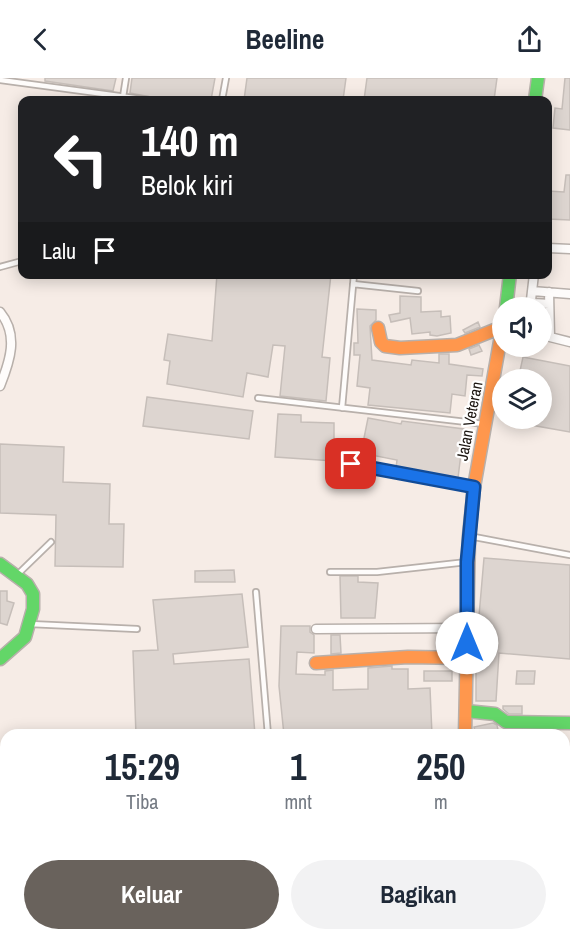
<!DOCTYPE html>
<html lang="id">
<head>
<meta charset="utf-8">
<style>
	:root { --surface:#fff; --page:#f2f2f3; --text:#1f2937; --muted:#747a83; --accent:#69625c }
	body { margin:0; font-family:"Archivo Narrow",sans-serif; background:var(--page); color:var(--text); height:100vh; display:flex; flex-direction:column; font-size:22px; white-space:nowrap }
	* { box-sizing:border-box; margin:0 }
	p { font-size:20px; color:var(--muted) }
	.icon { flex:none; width:33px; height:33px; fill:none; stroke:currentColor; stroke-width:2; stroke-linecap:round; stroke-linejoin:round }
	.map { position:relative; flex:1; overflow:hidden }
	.panel { position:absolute; left:0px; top:651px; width:570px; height:212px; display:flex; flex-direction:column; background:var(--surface); border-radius:18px 18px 0 0; box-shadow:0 3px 15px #0003 }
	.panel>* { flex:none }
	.banner { position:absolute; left:18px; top:18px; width:534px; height:183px; border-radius:12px; box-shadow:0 3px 15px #0003; background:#202124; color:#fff; overflow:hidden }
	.buttons { position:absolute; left:492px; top:219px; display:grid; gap:12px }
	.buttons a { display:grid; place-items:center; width:60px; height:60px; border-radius:50%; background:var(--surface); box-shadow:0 3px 15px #0003; font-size:30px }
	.pin { position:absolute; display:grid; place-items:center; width:51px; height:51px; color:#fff; margin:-26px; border-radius:12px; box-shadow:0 3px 9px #0006 }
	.me { position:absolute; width:66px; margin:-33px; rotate:0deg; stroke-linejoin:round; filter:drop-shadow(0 0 4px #0008) }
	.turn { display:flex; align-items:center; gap:21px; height:126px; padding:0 24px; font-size:27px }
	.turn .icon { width:78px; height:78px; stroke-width:2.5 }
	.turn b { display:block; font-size:42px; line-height:51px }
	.then { display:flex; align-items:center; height:57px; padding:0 24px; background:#0003; gap:12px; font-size:22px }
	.eta { display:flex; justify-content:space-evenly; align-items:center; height:102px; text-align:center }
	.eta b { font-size:36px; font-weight:800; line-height:42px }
	.cta { display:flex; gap:12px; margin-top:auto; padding:12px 24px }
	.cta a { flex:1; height:69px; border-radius:36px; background:var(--accent); color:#fff; font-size:24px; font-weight:800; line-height:69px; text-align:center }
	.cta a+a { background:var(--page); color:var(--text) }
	header { display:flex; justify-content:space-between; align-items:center; height:78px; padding:0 24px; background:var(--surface); font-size:27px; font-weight:800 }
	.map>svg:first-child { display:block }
</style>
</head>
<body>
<header><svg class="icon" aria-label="back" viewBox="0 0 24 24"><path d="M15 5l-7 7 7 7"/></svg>Beeline<svg class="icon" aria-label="share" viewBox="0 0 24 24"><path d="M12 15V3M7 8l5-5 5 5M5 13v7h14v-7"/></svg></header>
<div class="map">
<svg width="570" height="862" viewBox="0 0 570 862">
	<rect width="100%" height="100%" fill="#f6ece6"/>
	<path fill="#ddd5d0" stroke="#c6beb9" stroke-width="1.5" d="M45 0H116L113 13 45 3Z
		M132 0H215L211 22H167L130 15Z
		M247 0H346L343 22H244Z
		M367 0H497L494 22H364Z
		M565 0H570V52L553 50 555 30 562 31Z
		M566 97H570V142L548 141V113L564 114Z
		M217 196H331L322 279 330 280 326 323 280 318 285 268 273 267 268 299 247 295 243 319 167 306 170 283 164 282 168 256 212 263Z
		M400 218 421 219V234L441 233V239L450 238 451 255 437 258 430 257V254L412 256 410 240 391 244 389 237 400 235Z
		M357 231 376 232V242L370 248 372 282 411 287 412 282 439 285V276H449V286L483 291 482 298 467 297 465 318 452 316 450 335 368 327 370 310 357 308 360 277H354V265H358Z
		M478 244 480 249 465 255 463 252Z
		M479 267 482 273 471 277 469 271Z
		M523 279 570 288V354L514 344V340H542V302H518Z
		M147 319 253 333 249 361 143 348Z
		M278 336 301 337V344L334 345V383L275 379Z
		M368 340 401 346 402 343 464 351 458 400 396 390 397 382 361 375Z
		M0 366 64 369 63 404 110 406 109 446H124L123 489 55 488 56 437 0 435Z
		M484 480 570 487V581L499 575 496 623H476V573Z
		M234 492 235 504H195V493Z
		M340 498H358V504L378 505 375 540H341Z
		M0 513H7V523L14 525 7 547 0 545Z
		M242 516 248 569 173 576 174 586 249 581 255 657H136L133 573 158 572 153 522Z
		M281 548H310V554L314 557V575L297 574 296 596 325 597V593L333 592V612L368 611V590L392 588V591H408V611L430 610 432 657H284L279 608Z
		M454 556V572L438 571V557Z
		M331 557H340L341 575 331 576Z
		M424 593H452V603H424Z
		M517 593H535L534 606H516Z
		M503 628H522V636H509L503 631Z
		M493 645 497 647 499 657H476L474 649Z
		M0 811 6 822V852L1 853Z"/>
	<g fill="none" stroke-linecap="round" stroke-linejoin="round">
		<g stroke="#b8b0ab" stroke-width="8">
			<path id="lane" d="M0 2 149 22
				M123 19 126 0
				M222 22 226 0
				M0 189 22 183
				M353 206 418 213
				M258 320 484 346
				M342 330 354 196
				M351 386 474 409
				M469 458 570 477
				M330 494H377L467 484
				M17 497 51 464
				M256 514 268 657
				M30 546 137 551
				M124 856 127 862
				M266 856V862"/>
		</g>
		<g stroke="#b8b0ab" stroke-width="11">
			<path id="street" d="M548 170 570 171
				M534 196 531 222 534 225 549 226
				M532 213 570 216
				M549 214 550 259 570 264
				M0 234C19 257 10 283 0 308
				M316 551 467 550
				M564 727H570"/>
		</g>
		<g stroke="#b8b0ab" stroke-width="15">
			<path id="fast" d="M535 22 538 0
				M506 230 510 196
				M0 486 27 506 33 516V531L25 559 0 581
				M466 633 495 636 506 644 570 645
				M342 856 368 862
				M462 856V862"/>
		</g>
		<g stroke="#b8b0ab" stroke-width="15">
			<path id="slow" d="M378 250 381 264 385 268 400 270 457 267 502 249
				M316 585 408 579 467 580
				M465 657 469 458 474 409 502 252
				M39 856 55 862
				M149 862 173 856"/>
		</g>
		<g stroke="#b8b0ab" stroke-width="15">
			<path id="jam" d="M5 862 18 856"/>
		</g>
		<use href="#lane" stroke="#fefcfb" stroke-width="4.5"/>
		<use href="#street" stroke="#fefcfb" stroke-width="8"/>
		<use href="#fast" stroke="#63d668" stroke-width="12"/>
		<use href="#slow" stroke="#ff974d" stroke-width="12"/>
		<use href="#jam" stroke="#b3261e" stroke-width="12"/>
	</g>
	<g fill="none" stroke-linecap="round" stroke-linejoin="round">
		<g stroke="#114b97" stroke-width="15">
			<path id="route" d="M351 386 474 409 467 484V565"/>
		</g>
		<use href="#route" stroke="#1a73e8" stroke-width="10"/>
	</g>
	<g text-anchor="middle" stroke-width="4.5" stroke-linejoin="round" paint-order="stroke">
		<g font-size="16" fill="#1d1712" stroke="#fff">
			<text transform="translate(469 343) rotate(-79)" y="6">Jalan Veteran</text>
		</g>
	</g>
</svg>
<div class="buttons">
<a><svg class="icon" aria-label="sound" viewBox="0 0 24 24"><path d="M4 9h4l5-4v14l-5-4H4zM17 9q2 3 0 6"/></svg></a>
<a><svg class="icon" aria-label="layers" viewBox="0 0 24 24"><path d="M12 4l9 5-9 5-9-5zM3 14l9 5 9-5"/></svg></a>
</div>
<div class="pin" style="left:351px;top:386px;background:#d93025"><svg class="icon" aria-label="arrive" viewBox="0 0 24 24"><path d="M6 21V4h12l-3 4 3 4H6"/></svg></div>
<svg class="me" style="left:467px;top:565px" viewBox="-20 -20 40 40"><circle r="19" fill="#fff"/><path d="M0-13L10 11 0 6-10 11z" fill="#1a73e8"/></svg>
<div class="banner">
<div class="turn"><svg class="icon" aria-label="left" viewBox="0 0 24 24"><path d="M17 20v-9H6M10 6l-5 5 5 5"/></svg><div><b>140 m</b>Belok kiri</div></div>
<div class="then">Lalu<svg class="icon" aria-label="arrive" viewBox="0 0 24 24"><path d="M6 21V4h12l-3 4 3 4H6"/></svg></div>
</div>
<section class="panel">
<div class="eta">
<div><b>15:29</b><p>Tiba</p></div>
<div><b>1</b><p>mnt</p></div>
<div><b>250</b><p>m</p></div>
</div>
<div class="cta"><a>Keluar</a><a>Bagikan</a></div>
</section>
</div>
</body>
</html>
